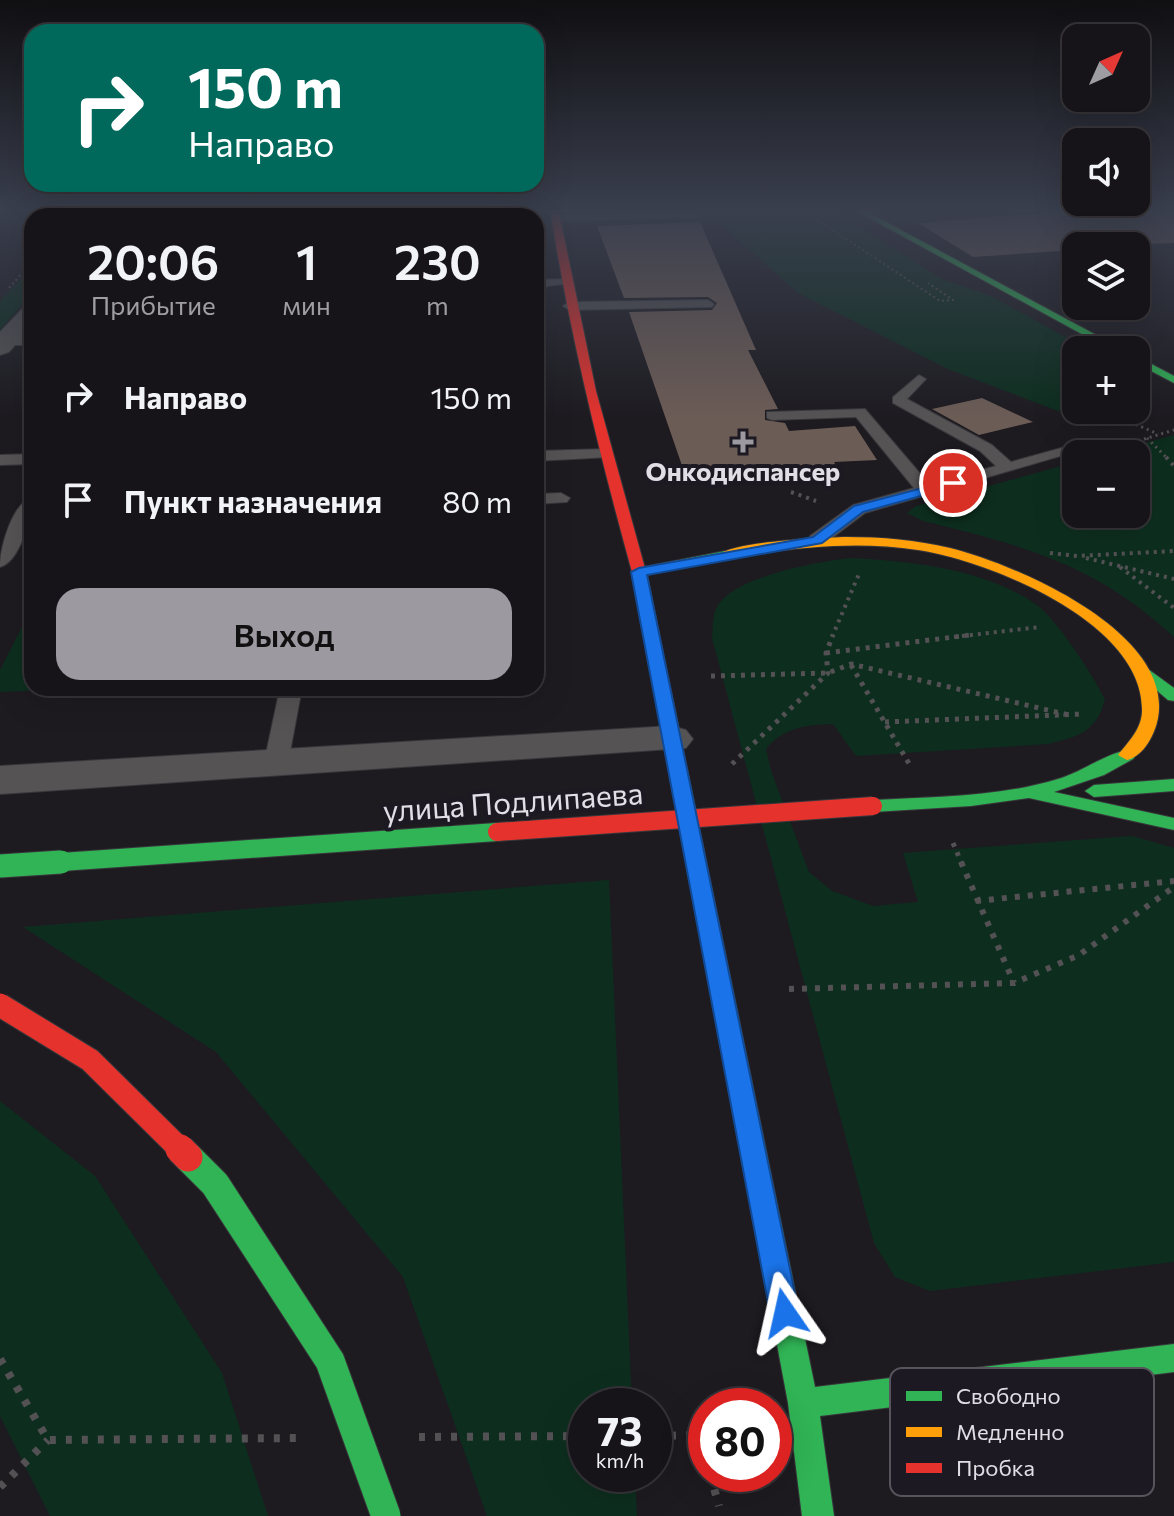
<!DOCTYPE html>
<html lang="ru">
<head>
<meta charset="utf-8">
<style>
	:root { --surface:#161418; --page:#232125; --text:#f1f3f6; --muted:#9e9ea2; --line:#353337; --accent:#9c9aa0 }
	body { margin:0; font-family:Commissioner,sans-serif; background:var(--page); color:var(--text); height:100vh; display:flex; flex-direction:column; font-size:30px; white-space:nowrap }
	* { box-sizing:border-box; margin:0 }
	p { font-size:26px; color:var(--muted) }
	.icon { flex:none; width:44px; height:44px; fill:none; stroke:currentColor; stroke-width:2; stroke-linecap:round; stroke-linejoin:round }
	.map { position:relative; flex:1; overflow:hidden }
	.details { position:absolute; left:24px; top:208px; width:520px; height:488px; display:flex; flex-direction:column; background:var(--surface); border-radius:24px; box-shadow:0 8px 32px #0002,0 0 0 2px var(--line) }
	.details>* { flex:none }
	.banner { position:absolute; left:24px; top:24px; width:520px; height:168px; border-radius:24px; box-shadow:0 8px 32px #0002,0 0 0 2px var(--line); background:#00695c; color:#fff; overflow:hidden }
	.needle { width:52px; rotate:45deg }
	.controls { position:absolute; left:1062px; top:24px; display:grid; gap:16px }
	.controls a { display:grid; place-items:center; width:88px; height:88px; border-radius:16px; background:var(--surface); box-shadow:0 8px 32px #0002,0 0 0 2px var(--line); font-size:40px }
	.speed { position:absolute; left:568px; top:1388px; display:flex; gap:16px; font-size:40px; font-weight:700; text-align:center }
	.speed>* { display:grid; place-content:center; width:104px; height:104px; border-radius:50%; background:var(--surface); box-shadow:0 8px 32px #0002,0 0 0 2px var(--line); line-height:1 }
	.speed small { font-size:20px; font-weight:400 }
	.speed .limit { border:12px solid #d22; background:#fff; color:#111 }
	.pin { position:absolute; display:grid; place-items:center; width:68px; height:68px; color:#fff; margin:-34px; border:4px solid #fff; border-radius:50%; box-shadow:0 2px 8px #0007 }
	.me { position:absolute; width:88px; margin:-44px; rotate:349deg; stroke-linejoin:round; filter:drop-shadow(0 0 6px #0008) }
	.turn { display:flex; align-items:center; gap:28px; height:168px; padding:0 32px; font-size:36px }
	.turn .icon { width:104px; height:104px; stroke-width:2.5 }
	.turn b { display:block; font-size:56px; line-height:68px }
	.eta { display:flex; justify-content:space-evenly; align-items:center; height:136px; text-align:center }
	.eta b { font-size:48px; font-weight:600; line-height:56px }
	.cta { display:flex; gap:16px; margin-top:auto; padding:16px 32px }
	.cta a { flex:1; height:92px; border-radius:24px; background:var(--accent); color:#111; font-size:32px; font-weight:600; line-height:92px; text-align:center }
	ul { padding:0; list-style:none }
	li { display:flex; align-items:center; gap:24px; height:104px; padding:0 32px }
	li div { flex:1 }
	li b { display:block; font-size:30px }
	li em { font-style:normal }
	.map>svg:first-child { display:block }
</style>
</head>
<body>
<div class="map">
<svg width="1174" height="1516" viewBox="0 0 1174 1516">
	<rect width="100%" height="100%" fill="#1d1b20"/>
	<path fill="#0d2e1f" d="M578 208H829L944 280 991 296 1089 350H1076V406L1058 411 948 369 798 293 712 216 680 208Z
		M32 267V293L0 330V301Z
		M1174 435V637C1097 565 1023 545 923 521L907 513 916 506 1076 462V514H1136V454H1105Z
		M850 558C911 561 987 569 1038 606 1057 620 1095 678 1105 700 1095 733 1079 736 1048 744L856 756 833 724C806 725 784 727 766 749L771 771 809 872 832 891 873 906 918 902 903 853 1132 836 1174 848V1262L930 1291 895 1277 874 1243 712 638C713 630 712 615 717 607 734 576 818 562 850 558Z
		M32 607V688H84L0 692V670Z
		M609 880 632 1406H586V1474H635L637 1516H487L403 1277 216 1052 23 927Z
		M0 1101 95 1176 222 1373 268 1516H50L0 1416Z"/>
	<path fill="#6c5c56" d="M1114 208H1174V243L1076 246V250L973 257 918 223Z
		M700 222 756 350H748L778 409 765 410V420L785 423 789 431 855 426 877 460 834 462 838 469 780 476 781 479 688 483 629 312 712 310 717 303 708 297 624 298 597 226Z
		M982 398 1033 422 979 435 932 409Z"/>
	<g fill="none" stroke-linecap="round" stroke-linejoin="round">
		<g stroke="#38373b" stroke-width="2">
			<path id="lane" d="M695 212 699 217 556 221 551 218 556 215Z
				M536 280 564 279 570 283 536 288Z
				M708 300 714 304 712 307 569 310 563 306 569 302Z
				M32 337V345H0V339Z
				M919 375 926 379 907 399 992 445 1011 462 1090 440 1098 445 865 513 824 544H810V536L853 505 914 488 856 417 772 420 767 418V412L865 409 929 484 996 466 980 451 893 403V397Z
				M605 449 613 454 611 457 536 461V451Z
				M32 454V464L0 465V455Z
				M561 493 570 498 567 502 536 504V494Z
				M32 498C32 516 20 562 0 567 0 548 12 503 32 498Z
				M280 688H302L288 763 276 770 264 763Z"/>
		</g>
		<g stroke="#38373b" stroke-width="2">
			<path id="street" d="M109 208H128L122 216H102Z
				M32 305V326L9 352 0 355V332L24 307Z
				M671 726 686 730 693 739 686 748 0 794V766Z"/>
		</g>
		<g stroke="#38373b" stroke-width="2">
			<path id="fast" d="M851 208H860L1124 350H1111Z
				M1136 356 1174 376V383L1136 363Z
				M725 551 732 555 730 558 647 575 815 1387 1174 1344V1372L820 1416 834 1516H802L788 1403 632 572 639 568Z
				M1141 664 1174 688V701L1168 700 1135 672 1133 669 1135 666Z
				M1127 750 1136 755 1133 759 1104 775 1054 792 1174 818V830L1029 798 971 806 873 812 864 806 873 800C935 797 999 797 1058 779 1082 772 1103 755 1127 750Z
				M1174 779V791L1094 797 1085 791 1094 785Z"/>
		</g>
		<g stroke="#38373b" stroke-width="2">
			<path id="slow" d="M846 537C882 537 916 540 950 548 1015 564 1174 632 1158 718 1155 734 1144 756 1127 760L1118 755C1129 741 1143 728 1142 708 1141 622 990 561 918 550 854 540 789 548 725 559L718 555C736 541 820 538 846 537Z"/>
		</g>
		<g stroke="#38373b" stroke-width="2">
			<path id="jam" d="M550 208H558L596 391 646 572 644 575H634L632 572C599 452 569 331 550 208Z"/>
		</g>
		<path stroke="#535153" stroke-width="2" stroke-dasharray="2 3" stroke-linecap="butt" d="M773 208 826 216
			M804 211 940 301 953 300 928 283
			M72 216 79 208
			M9 288 32 262"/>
		<path stroke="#535153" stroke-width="3" stroke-dasharray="2 4" stroke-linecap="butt" d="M1136 405 1150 400
			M1111 410 1112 414 1158 434
			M1095 418 1122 410
			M1147 438 1168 459
			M1121 446 1174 430"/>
		<path stroke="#535153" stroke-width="4" stroke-dasharray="3 5" stroke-linecap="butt" d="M1166 457 1174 466
			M791 492 816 501
			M1050 553 1077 556 1174 551
			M1086 558 1174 579
			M1120 567 1174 608
			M832 637 859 574
			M954 637 1040 627"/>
		<path stroke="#535153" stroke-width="5" stroke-dasharray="4 6" stroke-linecap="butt" d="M826 653 970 635
			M851 665 911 767
			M711 676 828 673 851 664 1069 715
			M885 722 1083 714
			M732 764 828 673 826 653 833 635
			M953 843 962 864"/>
		<path stroke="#535153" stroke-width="6" stroke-dasharray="5 8" stroke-linecap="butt" d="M961 862 1014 983
			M976 901 1174 881
			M789 989 1014 983 1079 955 1174 887"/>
		<path stroke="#535153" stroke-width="8" stroke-dasharray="6 10" stroke-linecap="butt" d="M0 1359 48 1440 297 1438
			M654 1436 700 1435 706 1459
			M419 1437 586 1436
			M710 1474 719 1506
			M0 1487 48 1440"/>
		<use href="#lane" fill="#555354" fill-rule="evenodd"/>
		<use href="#street" fill="#555354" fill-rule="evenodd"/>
		<use href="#fast" fill="#30b455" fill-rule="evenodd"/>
		<use href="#slow" fill="#ff9f0a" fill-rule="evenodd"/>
		<use href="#jam" fill="#e5322d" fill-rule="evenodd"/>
		<g stroke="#38373b" stroke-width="20" stroke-linecap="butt">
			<path id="fast-bridge-far2" d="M32 864 497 832"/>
		</g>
		<g stroke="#38373b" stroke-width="25" stroke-linecap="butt">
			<path id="fast-bridge-far1" d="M0 866 61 862"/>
		</g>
		<g stroke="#38373b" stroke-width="31" stroke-linecap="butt">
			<path id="fast-bridge" d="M188 1157 215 1184 330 1361 386 1516"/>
		</g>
		<g stroke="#38373b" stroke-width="20" stroke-linecap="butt">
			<path id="jam-bridge-far2" d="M497 832 873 806"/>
		</g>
		<g stroke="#38373b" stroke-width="25" stroke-linecap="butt">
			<path id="jam-bridge-far1" d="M0 1005 90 1060 182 1151"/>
		</g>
		<g stroke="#38373b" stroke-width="31" stroke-linecap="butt">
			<path id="jam-bridge" d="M180 1149 188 1157"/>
		</g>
		<use href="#fast-bridge-far2" stroke="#30b455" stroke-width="18"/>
		<use href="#fast-bridge-far1" stroke="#30b455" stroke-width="23"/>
		<use href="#fast-bridge" stroke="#30b455" stroke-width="29"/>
		<use href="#jam-bridge-far2" stroke="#e5322d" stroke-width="18"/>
		<use href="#jam-bridge-far1" stroke="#e5322d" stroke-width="23"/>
		<use href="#jam-bridge" stroke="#e5322d" stroke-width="29"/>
	</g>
	<linearGradient id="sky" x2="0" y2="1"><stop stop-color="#100f12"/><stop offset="0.5" stop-color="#3a3f4e"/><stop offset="1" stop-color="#3a3f4e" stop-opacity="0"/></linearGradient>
	<rect width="1174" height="420" fill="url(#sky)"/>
	<path fill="#1a73e8" stroke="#114b97" stroke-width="2" d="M953 480 957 481V486L863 512 822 543 647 575 799 1313 795 1322 785 1326 775 1322 770 1313 631 572 639 568 813 537 854 506Z"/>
	<path fill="#9c9aa0" stroke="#1c1922" stroke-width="3" d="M739 430h8v8h8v8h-8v8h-8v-8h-8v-8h8z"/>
	<g text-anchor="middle" stroke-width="8" stroke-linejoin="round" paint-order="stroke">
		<g font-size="26" font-weight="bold" fill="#e1dfe5" stroke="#1c1922">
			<text x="743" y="481">Онкодиспансер</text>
		</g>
		<g font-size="30" fill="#e1dfe5" stroke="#1c1922">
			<text transform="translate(513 803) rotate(-4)" y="10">улица Подлипаева</text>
		</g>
	</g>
	<rect x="890" y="1368" width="264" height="128" rx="12" fill="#1c1922" stroke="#57545c" stroke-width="2"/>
	<rect x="906" y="1391" width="36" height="10" fill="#30b455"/>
	<rect x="906" y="1427" width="36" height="10" fill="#ff9f0a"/>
	<rect x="906" y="1463" width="36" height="10" fill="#e5322d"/>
	<g font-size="22" fill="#e1dfe5">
		<text x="956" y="1404">Свободно</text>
		<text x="956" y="1440">Медленно</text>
		<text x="956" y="1476">Пробка</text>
	</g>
</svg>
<div class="controls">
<a><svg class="needle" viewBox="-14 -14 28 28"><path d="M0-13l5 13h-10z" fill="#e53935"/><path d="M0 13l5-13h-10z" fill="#9e9ea2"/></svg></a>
<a><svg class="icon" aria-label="sound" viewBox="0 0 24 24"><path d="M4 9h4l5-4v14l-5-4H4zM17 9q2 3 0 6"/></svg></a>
<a><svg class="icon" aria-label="layers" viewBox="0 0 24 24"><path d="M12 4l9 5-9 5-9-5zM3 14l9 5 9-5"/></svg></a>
<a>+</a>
<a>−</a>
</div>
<div class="speed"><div>73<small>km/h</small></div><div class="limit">80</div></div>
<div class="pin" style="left:953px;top:483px;background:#d93025"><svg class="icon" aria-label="arrive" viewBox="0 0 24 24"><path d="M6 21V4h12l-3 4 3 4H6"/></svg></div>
<svg class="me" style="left:785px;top:1313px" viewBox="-20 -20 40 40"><path d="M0-17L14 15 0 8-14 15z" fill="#1a73e8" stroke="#fff" stroke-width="4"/></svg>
<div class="banner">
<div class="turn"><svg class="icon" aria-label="right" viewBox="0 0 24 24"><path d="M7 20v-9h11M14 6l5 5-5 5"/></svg><div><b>150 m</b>Направо</div></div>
</div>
<section class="details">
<div class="eta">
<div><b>20:06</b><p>Прибытие</p></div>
<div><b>1</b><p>мин</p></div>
<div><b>230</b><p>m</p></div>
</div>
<ul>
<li><svg class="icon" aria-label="right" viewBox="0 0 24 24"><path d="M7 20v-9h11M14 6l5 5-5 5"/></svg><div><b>Направо</b></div><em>150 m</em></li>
<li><svg class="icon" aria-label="arrive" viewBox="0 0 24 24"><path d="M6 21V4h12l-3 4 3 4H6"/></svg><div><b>Пункт назначения</b></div><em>80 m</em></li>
</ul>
<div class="cta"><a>Выход</a></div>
</section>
</div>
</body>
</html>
